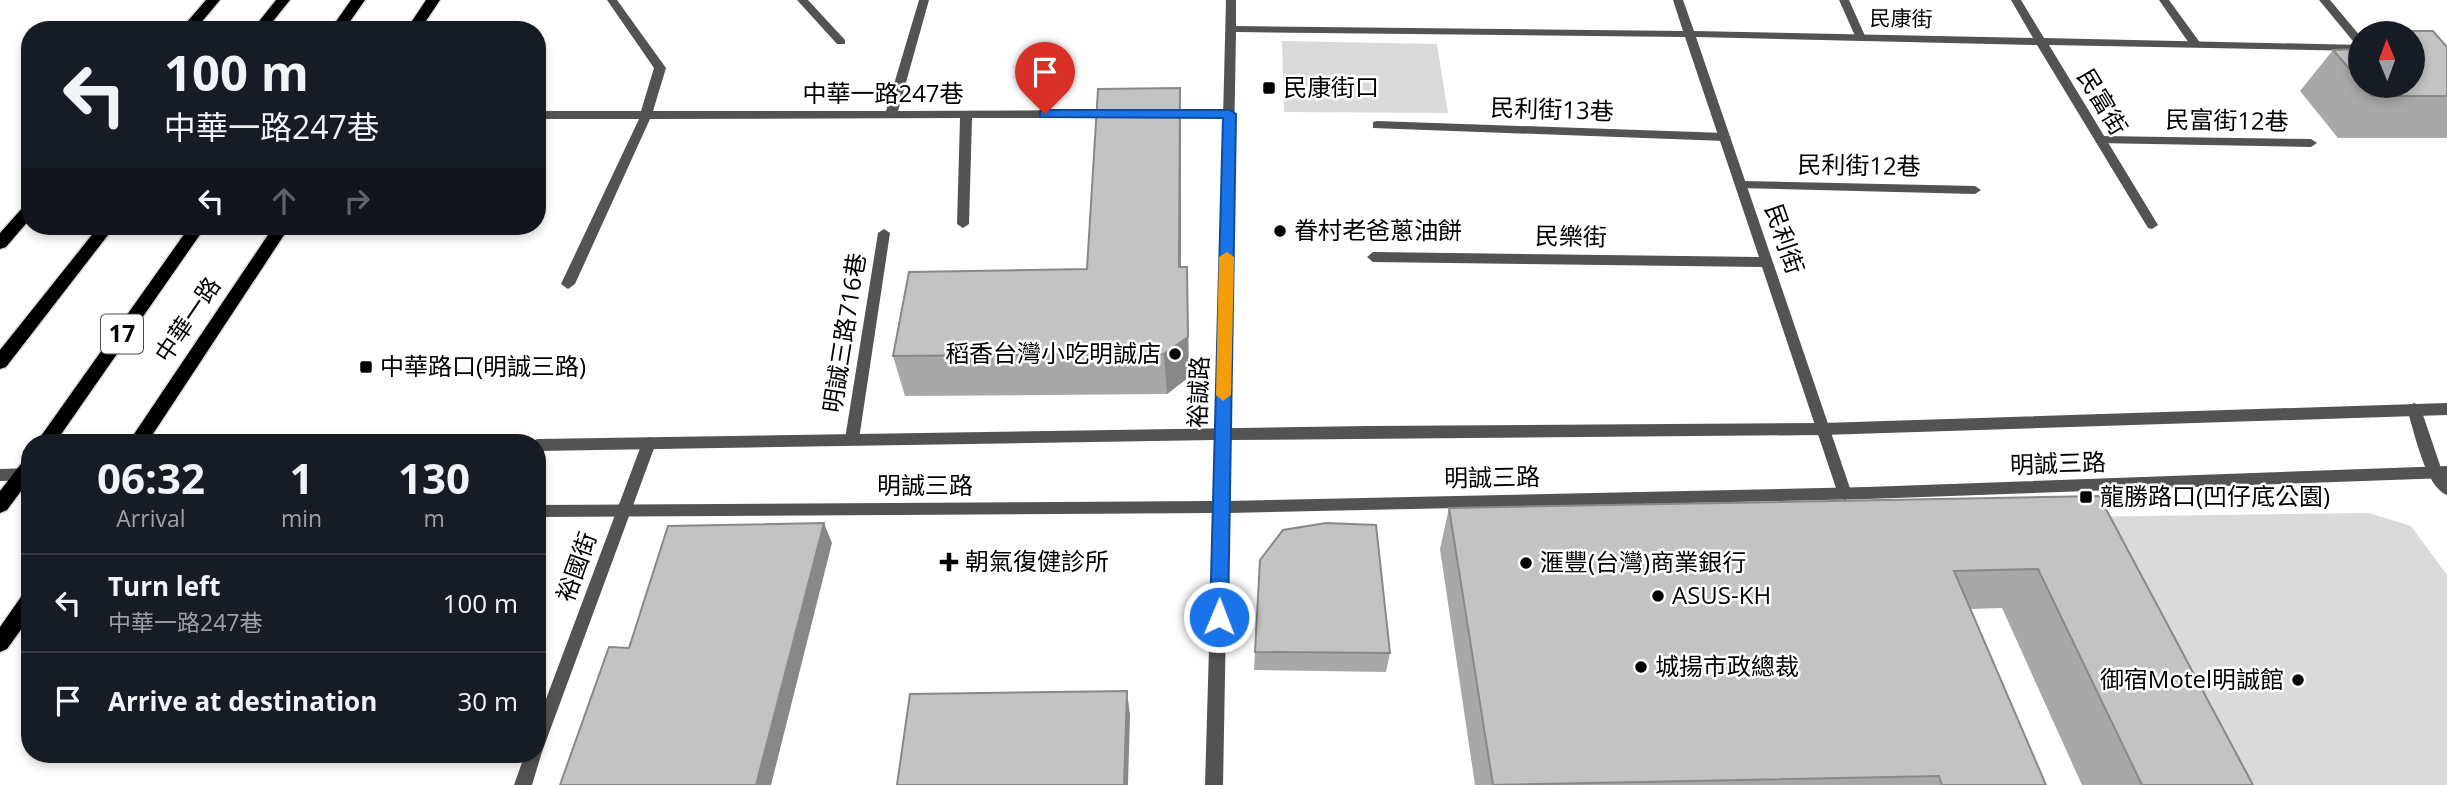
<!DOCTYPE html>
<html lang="en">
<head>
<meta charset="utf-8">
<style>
	:root { --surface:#171b24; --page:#20242c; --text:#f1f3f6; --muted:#9ea1a6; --line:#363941 }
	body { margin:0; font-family:"Open Sans","Noto Sans TC",sans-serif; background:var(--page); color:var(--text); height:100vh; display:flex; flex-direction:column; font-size:26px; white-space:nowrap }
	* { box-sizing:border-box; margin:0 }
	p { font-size:23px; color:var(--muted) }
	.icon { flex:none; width:38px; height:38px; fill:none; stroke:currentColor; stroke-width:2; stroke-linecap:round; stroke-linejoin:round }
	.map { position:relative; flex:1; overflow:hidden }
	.side { position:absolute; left:21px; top:434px; width:525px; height:329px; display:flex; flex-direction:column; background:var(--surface); border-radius:28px; box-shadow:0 4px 10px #0003 }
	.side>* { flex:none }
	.banner { position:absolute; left:21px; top:21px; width:525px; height:214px; border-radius:28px; box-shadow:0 4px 10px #0003; background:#171b24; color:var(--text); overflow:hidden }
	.needle { width:46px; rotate:359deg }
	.controls { position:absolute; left:2348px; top:21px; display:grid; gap:14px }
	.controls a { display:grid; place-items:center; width:77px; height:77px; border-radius:50%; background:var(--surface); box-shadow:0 4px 10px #0003; font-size:35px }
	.pin { position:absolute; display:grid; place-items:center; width:60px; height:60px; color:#fff; margin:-72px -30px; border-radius:50% 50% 50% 0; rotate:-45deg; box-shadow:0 0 7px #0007 }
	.pin .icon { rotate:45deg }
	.me { position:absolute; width:77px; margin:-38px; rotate:1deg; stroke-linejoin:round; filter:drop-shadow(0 0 5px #0008) }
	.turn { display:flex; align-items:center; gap:24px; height:147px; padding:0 28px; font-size:32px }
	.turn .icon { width:91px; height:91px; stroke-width:2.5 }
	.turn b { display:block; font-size:49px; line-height:60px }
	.lanes { display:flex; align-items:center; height:66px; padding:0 28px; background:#0003; justify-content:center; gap:35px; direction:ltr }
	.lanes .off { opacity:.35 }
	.eta { display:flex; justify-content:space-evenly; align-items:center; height:119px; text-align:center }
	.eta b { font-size:42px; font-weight:700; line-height:49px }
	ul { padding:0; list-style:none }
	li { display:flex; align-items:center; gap:21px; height:98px; padding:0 28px; border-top:2px solid var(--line) }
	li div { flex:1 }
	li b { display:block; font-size:26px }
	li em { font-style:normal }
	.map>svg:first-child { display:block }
</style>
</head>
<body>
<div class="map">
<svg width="2447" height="785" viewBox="0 0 2447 785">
	<rect width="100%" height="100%" fill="#fff"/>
	<path fill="#dadada" d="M1282 41 1437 44 1448 113 1284 112Z
		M2369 513 2411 526 2447 575V785H2201L2070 517Z"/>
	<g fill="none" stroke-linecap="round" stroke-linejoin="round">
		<g stroke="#dbdbdb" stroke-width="3">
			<path id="primary" d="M206 0H220L195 30H180Z
				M276 0H290L266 30H252Z
				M351 0H365L344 30H330Z
				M426 0H440L420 30H406Z
				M30 204V219L6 247 0 249V233L25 205Z
				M99 226H115L6 367 0 369V350Z
				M190 226H206L55 443H36Z
				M274 226H290L147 443H128Z
				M30 458V479L7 510 0 513V491L24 460Z
				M30 591V617L7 649 0 652V627L23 594Z"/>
		</g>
		<path fill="#535353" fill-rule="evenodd" d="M607 0H617L666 68 653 111H886L919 0H929L898 111 1113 110 1119 114 1113 118H972L969 224 963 228 957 224 960 118 650 119 575 284 568 289 561 284 639 119H537V111H641L654 68Z
			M797 0H808L845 40V44H837Z
			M1839 0H1849L1866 38 1865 40 1861 41 1856 38Z
			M2159 0H2169L2201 44 2199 46H2191Z
			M2319 0H2330L2361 37V47L2357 46Z
			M1161 110H1230L1236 114 1230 118 1157 117V111Z
			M1377 121 1725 133 1731 137 1725 141 1373 128V122Z
			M2100 136 2311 139 2317 143 2311 147 2096 143V137Z
			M1741 181 1975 186 1981 190 1975 194 1737 188 1735 185 1737 182Z
			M884 229 890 233 859 439 857 443H847L845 439 878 233Z"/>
		<path fill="#535353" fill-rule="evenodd" d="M1226 0H1236V26L1683 31 1673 0H1683L1694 31 2033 38 2011 0H2021L2044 38 2361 45V51L2049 45 2158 225 2152 229 2148 228 2037 45 1696 37 1852 494 1850 498 1845 500 1840 498 1838 494 1762 267 1373 262 1367 257 1373 252 1759 257 1685 37 1236 32 1229 434 1227 438H1217L1215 434Z
			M2414 403 2419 405 2421 409 2442 471 2447 478V495C2425 487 2414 430 2407 409L2409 405Z
			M649 437 654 439 656 443 542 752 532 785H514L525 754H537V723L642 443 644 439Z"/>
		<path fill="#535353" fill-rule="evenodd" d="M2447 403V415L1823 435 1229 440 1228 501 1867 487 2447 466V478L1867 499 1228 513 1223 785H1205L1213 513 537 517V505L1213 501 1215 440 537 451V443H531L537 439 1367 426 1823 423Z
			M30 468V480L0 481V469Z"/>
		<use href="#primary" fill="#000" fill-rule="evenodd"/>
	</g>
	<path fill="#a8a8a8" d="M2363 31H2433L2447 47V138H2338L2300 91 2333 50 2349 49 2361 34V86H2413V33H2362Z
		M1181 130V267L1189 377 1167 394 905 396 893 356 1087 269Z
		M2099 496 2253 785H2082L2002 608 1970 609 2046 785H1475L1440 549 1449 508Z
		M1260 560 1390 653 1386 672 1254 670Z"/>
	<path fill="#888" d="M1180 88 1181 130V308L1179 267Z
		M1188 307 1189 377 1167 394 1164 354Z
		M824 523 832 543 771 785H756Z
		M1127 691 1130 715 1128 785H1124Z"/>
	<path fill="#c3c3c3" stroke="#888" stroke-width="2" d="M2363 31H2433L2447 47V96H2372L2364 86H2413V33H2365Z
		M2361 49V82L2333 50Z
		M1180 88 1179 267H1187L1188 337 1164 354 893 356 909 272 1087 269 1098 89Z
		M2099 496 2253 785H2142L2038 569 1954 571 2046 785H1942L1939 776 1493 785 1449 508Z
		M824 523 756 785H560L609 647 629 648 668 526Z
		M1326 523 1376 525 1390 653 1255 652 1260 560 1283 530Z
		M1127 691 1124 785H897L910 694Z"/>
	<path fill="#1a73e8" stroke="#114b97" stroke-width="2" d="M1045 110H1230L1236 114 1228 617 1226 623 1219 625 1213 623 1210 617 1223 118 1040 117V111Z"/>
	<path fill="#f59e0b" d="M1227 252 1234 257 1231 395 1223 401 1216 395 1219 257Z"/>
	<g fill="#000" stroke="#fff" stroke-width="2.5">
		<rect x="1262" y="81" width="14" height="14" rx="3.5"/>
		<circle cx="1280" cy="231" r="7"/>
		<circle cx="1175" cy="354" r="7"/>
		<rect x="359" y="360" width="14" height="14" rx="3.5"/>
		<rect x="2079" y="490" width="14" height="14" rx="3.5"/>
		<path d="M945.5 551.5h7v7h7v7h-7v7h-7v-7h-7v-7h7z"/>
		<circle cx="1526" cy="563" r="7"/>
		<circle cx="1658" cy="596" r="7"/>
		<circle cx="1641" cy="667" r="7"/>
		<circle cx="2298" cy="680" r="7"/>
	</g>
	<g text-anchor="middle" stroke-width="5" stroke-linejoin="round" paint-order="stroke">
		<g font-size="21" fill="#000" stroke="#fff">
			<text transform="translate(1901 19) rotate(1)" y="7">民康街</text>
		</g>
		<rect fill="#fff" stroke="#4c4c4c" stroke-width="2" x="101" y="314.5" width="42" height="39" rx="5"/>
		<g font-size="23" font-weight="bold" fill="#000">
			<text x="122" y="342">17</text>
		</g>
		<g font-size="24" fill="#000" stroke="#fff" text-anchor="start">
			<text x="1283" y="96">民康街口</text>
			<text x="1294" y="239">眷村老爸蔥油餅</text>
			<text x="1161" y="362" text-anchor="end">稻香台灣小吃明誠店</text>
			<text x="380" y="375">中華路口(明誠三路)</text>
			<text x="2100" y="505">龍勝路口(凹仔底公園)</text>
			<text x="965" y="570">朝氣復健診所</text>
			<text x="1540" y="571">滙豐(台灣)商業銀行</text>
			<text x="1672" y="604">ASUS-KH</text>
			<text x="1655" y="675">城揚市政總裁</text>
			<text x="2284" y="688" text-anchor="end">御宿Motel明誠館</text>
		</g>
		<g font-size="24" fill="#000" stroke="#fff">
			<text x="883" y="102">中華一路247巷</text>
			<text transform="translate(2102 102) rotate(59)" y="8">民富街</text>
			<text transform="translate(1552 110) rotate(2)" y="8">民利街13巷</text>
			<text transform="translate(2227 121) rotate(1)" y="8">民富街12巷</text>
			<text transform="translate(1859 166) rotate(1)" y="8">民利街12巷</text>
			<text transform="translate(1571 237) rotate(1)" y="8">民樂街</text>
			<text transform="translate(1784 239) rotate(71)" y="8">民利街</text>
			<text transform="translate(188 320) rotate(-56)" y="8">中華一路</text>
			<text transform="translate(845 333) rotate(-81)" y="8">明誠三路716巷</text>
			<text transform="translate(1199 392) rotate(-88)" y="8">裕誠路</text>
			<text transform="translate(2058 464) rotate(-2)" y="8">明誠三路</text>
			<text transform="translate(1492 478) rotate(-1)" y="8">明誠三路</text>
			<text x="925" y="494">明誠三路</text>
			<text transform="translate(577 567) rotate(-70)" y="8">裕國街</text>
		</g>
	</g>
</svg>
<div class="controls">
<a><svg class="needle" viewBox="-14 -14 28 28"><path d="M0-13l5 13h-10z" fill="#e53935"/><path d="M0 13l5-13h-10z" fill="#9ea1a6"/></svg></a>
</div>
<div class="pin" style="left:1045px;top:114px;background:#d93025"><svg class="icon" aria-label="arrive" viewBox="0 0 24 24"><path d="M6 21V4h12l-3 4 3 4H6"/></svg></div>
<svg class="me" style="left:1219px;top:617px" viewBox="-20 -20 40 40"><circle r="17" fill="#1a73e8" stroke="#fff" stroke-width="3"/><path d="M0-11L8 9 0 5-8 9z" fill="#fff"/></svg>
<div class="banner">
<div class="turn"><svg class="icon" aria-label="left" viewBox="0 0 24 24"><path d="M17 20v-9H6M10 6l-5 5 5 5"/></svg><div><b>100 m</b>中華一路247巷</div></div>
<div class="lanes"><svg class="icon" aria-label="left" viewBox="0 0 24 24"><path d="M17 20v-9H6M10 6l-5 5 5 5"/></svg><svg class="icon off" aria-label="ahead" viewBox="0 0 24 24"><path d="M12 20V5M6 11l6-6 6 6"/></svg><svg class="icon off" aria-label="right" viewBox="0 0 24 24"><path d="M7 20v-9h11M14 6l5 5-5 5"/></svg></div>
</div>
<section class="side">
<div class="eta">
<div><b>06:32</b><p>Arrival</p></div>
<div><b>1</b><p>min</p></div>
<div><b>130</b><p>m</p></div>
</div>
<ul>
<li><svg class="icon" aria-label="left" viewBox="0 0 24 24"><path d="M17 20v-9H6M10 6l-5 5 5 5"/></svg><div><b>Turn left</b><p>中華一路247巷</p></div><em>100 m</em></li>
<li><svg class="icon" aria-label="arrive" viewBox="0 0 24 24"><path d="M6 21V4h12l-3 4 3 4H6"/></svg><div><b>Arrive at destination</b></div><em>30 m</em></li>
</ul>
</section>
</div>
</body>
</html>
